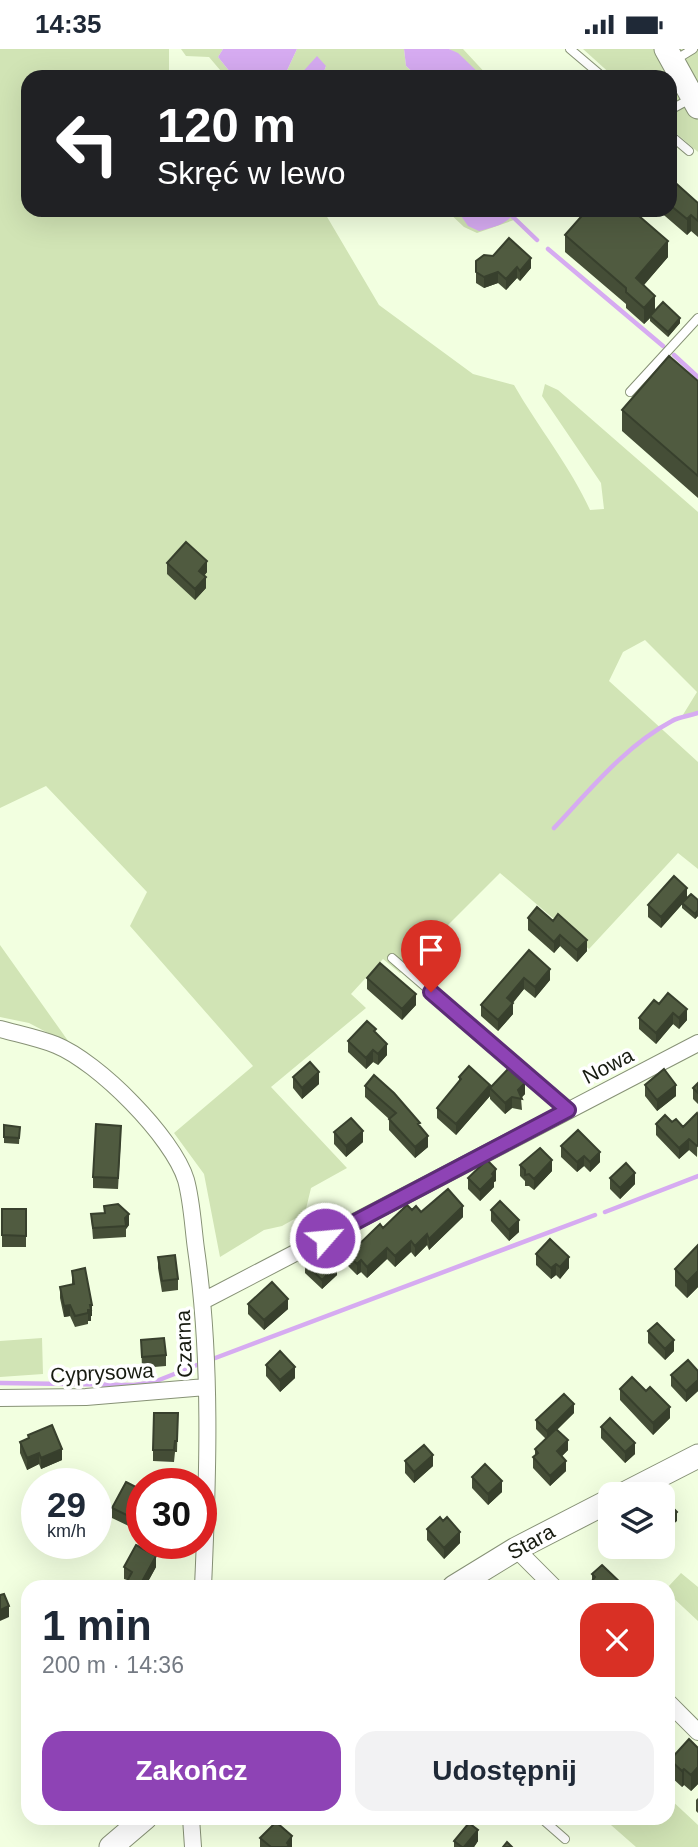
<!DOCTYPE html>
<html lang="pl">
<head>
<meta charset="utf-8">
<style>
	:root { --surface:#fff; --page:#f2f2f3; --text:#1f2937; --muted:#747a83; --accent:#8e43b5 }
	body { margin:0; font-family:Helvetica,sans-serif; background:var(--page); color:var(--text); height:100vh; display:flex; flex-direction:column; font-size:26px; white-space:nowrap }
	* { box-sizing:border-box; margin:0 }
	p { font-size:23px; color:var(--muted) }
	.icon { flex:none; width:38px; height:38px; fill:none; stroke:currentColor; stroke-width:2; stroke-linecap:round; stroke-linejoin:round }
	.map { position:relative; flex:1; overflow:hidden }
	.sheet { position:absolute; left:21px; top:1531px; width:654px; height:245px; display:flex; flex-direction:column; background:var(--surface); border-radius:21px; box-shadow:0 7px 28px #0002 }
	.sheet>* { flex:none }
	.banner { position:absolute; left:21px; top:21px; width:656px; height:147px; border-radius:21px; box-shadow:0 7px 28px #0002; background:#202124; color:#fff; overflow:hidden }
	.buttons { position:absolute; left:598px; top:1433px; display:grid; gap:14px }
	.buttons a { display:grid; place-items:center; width:77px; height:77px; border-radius:14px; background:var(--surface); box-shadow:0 7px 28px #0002; font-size:35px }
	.speed { position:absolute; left:21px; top:1419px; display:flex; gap:14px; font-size:35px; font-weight:700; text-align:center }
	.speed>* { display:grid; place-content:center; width:91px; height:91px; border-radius:50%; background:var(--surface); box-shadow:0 7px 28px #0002; line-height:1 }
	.speed small { font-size:18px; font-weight:400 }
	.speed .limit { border:10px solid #d22; background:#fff; color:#111 }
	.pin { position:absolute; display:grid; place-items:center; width:60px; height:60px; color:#fff; margin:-72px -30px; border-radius:50% 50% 50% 0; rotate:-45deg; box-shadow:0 0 7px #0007 }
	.pin .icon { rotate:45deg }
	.me { position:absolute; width:77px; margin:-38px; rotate:63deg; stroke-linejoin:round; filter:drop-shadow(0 0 5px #0008) }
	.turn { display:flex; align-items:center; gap:24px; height:147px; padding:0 21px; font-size:32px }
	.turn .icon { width:91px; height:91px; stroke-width:2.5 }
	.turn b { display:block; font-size:49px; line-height:60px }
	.round { display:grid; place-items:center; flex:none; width:74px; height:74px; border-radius:21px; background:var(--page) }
	.head { display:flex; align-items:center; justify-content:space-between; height:119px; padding:0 21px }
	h1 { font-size:42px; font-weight:600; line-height:52px }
	.cta { display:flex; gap:14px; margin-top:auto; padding:14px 21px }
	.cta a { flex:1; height:80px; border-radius:21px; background:var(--accent); color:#fff; font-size:28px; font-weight:600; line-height:80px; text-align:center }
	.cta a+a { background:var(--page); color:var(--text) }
	.status { display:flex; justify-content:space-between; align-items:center; height:49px; padding:0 35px; background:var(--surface); direction:ltr }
	.status svg { height:19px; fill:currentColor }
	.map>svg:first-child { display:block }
</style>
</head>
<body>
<div class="status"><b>14:35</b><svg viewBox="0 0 49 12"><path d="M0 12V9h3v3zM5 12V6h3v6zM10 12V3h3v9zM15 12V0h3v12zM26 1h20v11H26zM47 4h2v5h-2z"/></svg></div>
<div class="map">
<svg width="698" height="1798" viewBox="0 0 698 1798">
	<rect width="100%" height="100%" fill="#f2ffe0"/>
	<path fill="#d1e4b5" d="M0 0H169V28H28V161H323L379 256 473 325 514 336C538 378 570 417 590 461L604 460 601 434 542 347 545 335 558 341 698 463V666L681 669 697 643 645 591 623 603 609 632 698 713V820L678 804 589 900 500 824 400 924 383 910 351 945 366 959 271 1038 347 1119 311 1139 305 1164 282 1177 264 1181 220 1208 204 1125 174 1084 253 1017 130 877 147 843 46 737 0 759Z
		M181 0H223L218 8 234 28H226L209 8 186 7Z
		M297 0H404L406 17 418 28H322L326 17 298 28H284Z
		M449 0H463L489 28C472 28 464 7 449 0Z
		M583 0H698V103L670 79V28H614Z
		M446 161H457L459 167 513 168 517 161 514 171 477 184 464 178Z
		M0 896 71 996 29 974 0 968Z
		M42 1289 43 1325 0 1328V1292Z
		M681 1524 698 1538V1572L669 1545 668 1538Z
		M669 1749 698 1776V1798H636L603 1769H668Z"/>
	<path fill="#d6abf1" d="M223 0H297L284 28H234L218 8Z
		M404 0H449L458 4 483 28H453L445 25 444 28H418L406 17Z
		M317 7 326 17 322 28H298Z
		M457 161H515C510 175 493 178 479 182L468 177Z"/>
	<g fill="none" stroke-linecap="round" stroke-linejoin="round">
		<path stroke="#d6abf1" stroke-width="4.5" d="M513 168 537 191
			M548 200 663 297
			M674 306 698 328
			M554 779C590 741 625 697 672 672 679 668 689 667 698 664
			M605 1163 698 1127
			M210 1311 595 1166
			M0 1334 134 1336 154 1333 202 1314"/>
		<g stroke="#879276" stroke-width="10">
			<path id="lane" d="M570 0 603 28
				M675 11 693 0
				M670 61 690 50
				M670 86 689 102
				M630 343 698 269
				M392 909 568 1061
				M541 1769 565 1790"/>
		</g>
		<g stroke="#879276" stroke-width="18">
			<path id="street" d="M0 980C18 985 38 989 56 996 98 1013 173 1088 186 1131 192 1153 193 1178 196 1200 212 1311 208 1426 203 1538
				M203 1252 698 994
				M0 1349 86 1348 206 1338
				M516 1500 554 1538
				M668 1653 698 1683
				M191 1769 193 1798"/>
		</g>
		<g stroke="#879276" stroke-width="25">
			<path id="secondary" d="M666 0 698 58
				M622 1446 698 1407
				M454 1538 516 1500 611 1451
				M111 1798 145 1769"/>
		</g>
		<use href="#lane" stroke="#fff" stroke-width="8"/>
		<use href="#street" stroke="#fff" stroke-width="16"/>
		<use href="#secondary" stroke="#fff" stroke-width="23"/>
	</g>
	<path fill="#454e37" d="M670 129 698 154V188L691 182 687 186 658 161H670Z
		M565 186 668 208 644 236 655 261 680 274 668 288 650 272V269L644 275 626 259V255L565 203Z
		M476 212 531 219 520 232 517 229 506 241 498 234 484 239 476 234Z
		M698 332V449L622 382V361Z
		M167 514 207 523 204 527 206 539 195 551 167 525Z
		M687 848 698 851V867L695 870 682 859V855L661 879 648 868V856Z
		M537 858 587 902 577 913 560 897 554 904 528 881V869Z
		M529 901 550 931 535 949 524 940 513 954V965L498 982 481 967V956Z
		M367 929 416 956 402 971 367 940Z
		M659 955 687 971 679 980 673 975 656 995 639 980V969Z
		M348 992 387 1006 378 1016 373 1013 366 1020 348 1003Z
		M293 1028 319 1035 302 1050 293 1039Z
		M459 1028 490 1039 525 1045 521 1049 522 1061 512 1059 505 1065 490 1050V1047L456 1086 437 1069V1059L459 1033Z
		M698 1034V1055L693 1050V1039Z
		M645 1036 676 1047 657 1062 645 1047Z
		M365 1037 420 1077 428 1098 415 1109 389 1081V1070L365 1048Z
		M698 1066 697 1108 689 1101 679 1110 656 1086V1075L672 1073 683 1078Z
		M4 1076 20 1078 19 1095 4 1094Z
		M334 1083 363 1093 346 1108 334 1095Z
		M121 1088 118 1140 93 1139V1128Z
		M561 1097 600 1113 590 1123 584 1117 577 1123 561 1108Z
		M520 1116 552 1122 534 1141 529 1137H525V1132L520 1127Z
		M468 1129 496 1132 494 1133V1138L480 1152 468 1140Z
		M610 1129 635 1135 620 1150 610 1140Z
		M2 1160H26V1198H2Z
		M412 1161 463 1168 429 1201 427 1196 415 1208 411 1203 395 1218 387 1210 367 1229 361 1223 357 1226 348 1217V1206L383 1179Z
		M491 1161 519 1183 509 1192 491 1172Z
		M91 1165 129 1176 126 1180V1188L93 1190Z
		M698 1196V1238L687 1249 675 1237V1220Z
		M536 1205 569 1219 560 1230 556 1226 551 1230 536 1216Z
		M158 1208 178 1230V1241L162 1243 158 1219Z
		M305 1214 337 1226 322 1240 305 1224Z
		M72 1222 92 1267H91V1272H88V1275L75 1278 70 1267 64 1268 60 1249V1238L72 1236Z
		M248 1255 288 1260 264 1281 248 1265Z
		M648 1282 674 1302 665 1311 648 1294Z
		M141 1291 166 1306V1317L142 1319Z
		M266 1316 295 1329 280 1343 266 1327Z
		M698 1322V1342L686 1353 671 1337V1326Z
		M620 1340 670 1369 653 1386 620 1351Z
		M178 1364 177 1403H175L174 1413 153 1412V1401Z
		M574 1364 557 1381 568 1401 562 1407 566 1422 550 1437 533 1419V1408L535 1407V1400L546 1390 536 1380V1371Z
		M601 1378 635 1405 625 1414 601 1389Z
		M28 1386 62 1411 41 1420 39 1415 27 1421 20 1404V1393L28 1389Z
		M405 1412 433 1417 414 1434 405 1424Z
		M472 1428 502 1443 488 1456 472 1439Z
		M142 1441V1479L137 1477 135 1480 112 1469V1459Z
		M427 1480 460 1494 444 1510 427 1491Z
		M124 1518H156L145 1538H124L127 1531 124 1530Z
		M592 1525 625 1538H592Z
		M698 1699V1735L691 1742 684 1736 682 1738 670 1727V1711Z
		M698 1749V1764L696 1762V1751Z
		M260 1789 292 1798H260Z
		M454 1792H478L474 1798H454Z"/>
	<path fill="#38402d" d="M671 95V111L670 112V96Z
		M691 166V182L687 186V170Z
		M668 192V208L636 245V229Z
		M531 209V219L520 232V222Z
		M517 218V229L506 241V230Z
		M498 223V234L484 239V228Z
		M655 247V263L650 267V269L644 275V259Z
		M680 269V274L668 288V283Z
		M207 512V523L199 533V522Z
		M206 528V539L195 551V540Z
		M687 839V850L661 879V868Z
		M698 861V867L695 870V865Z
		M560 886V897L554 904V893Z
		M587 891V902L577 913V901Z
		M550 920V931L535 949V938Z
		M524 929V940L507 960V949Z
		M416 945V956L402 971V960Z
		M513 954V965L498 982V971Z
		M687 960V971L679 980V969Z
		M673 964V975L656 995V984Z
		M387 995V1006L378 1016V1005Z
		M373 1001V1013L366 1020V1009Z
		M319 1023V1035L302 1050V1039Z
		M525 1034V1045L520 1050 518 1041Z
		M490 1036V1047L456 1086V1075Z
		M676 1036V1047L657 1062V1051Z
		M512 1048V1059L505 1065V1054Z
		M363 1082V1093L346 1108V1097Z
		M428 1087V1098L415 1109V1098Z
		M689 1090V1101L679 1110V1099Z
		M600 1103V1113L590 1123V1113Z
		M584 1107V1117L577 1123V1113Z
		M552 1111V1122L534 1141V1130Z
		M496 1120V1132L494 1133V1138L480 1152V1141Z
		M635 1124V1135L620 1150V1139Z
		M463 1157V1168L429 1201V1190Z
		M129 1165V1176L126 1180 125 1169Z
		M519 1171V1183L509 1192V1181Z
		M427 1185V1196L415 1208V1197Z
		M411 1192V1203L395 1218V1207Z
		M387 1199V1210L367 1229V1218Z
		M569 1208V1219L560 1230V1218Z
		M361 1211V1223L357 1226V1215Z
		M556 1215V1226L551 1230V1219Z
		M337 1216V1226L322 1240V1231Z
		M698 1222V1238L687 1249V1233Z
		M288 1250V1260L264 1281V1271Z
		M70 1256V1267L64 1268V1257Z
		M90 1256H92V1267H91V1272H88V1261Z
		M674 1291V1302L665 1311V1300Z
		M295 1318V1329L280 1343V1331Z
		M698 1331V1342L686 1353V1342Z
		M574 1355V1364L547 1390V1382Z
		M670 1358V1369L653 1386V1374Z
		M568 1391V1401L557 1412V1402Z
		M635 1394V1405L625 1414V1403Z
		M62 1400V1411L41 1420V1409Z
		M39 1404V1415L27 1421V1409Z
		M433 1406V1417L414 1434V1423Z
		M566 1412V1422L550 1437V1427Z
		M502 1432V1443L488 1456V1445Z
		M677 1463V1472L663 1484V1476Z
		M137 1467V1477L135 1480V1470Z
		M460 1483V1494L444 1510V1499Z
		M156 1507V1518L145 1538H139Z
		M9 1557V1568L0 1572V1561Z
		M698 1718V1735L691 1742V1726Z
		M684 1720V1736L682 1738V1722Z
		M478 1781V1792L474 1798H464Z
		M292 1787V1798H287V1794Z"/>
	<path fill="#505b40" stroke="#38402d" stroke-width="2" d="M670 129 698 154V172L691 166 687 170 670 156Z
		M587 161H632L668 192 636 229 655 247 644 259 626 243V239L565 186Z
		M509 189 531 209 520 222 517 218 506 230 498 223 484 228 476 223V212L484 206 493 207Z
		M663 253 680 269 668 283 650 267Z
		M669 307 698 332V427L622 361Z
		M186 493 207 512 199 522 206 528 195 540 167 514Z
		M674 827 687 839 661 868 648 856Z
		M691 845 698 851V861L695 865 682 854Z
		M537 858 553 872 558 865 587 891 577 901 560 886 554 893 528 869Z
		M529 901 550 920 535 938 524 929 507 949 513 954 498 971 481 956Z
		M380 914 416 945 402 960 367 929Z
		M668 944 687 960 679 969 673 964 656 984 639 969 654 951 659 955Z
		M367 972 376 980 374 982 387 995 378 1005 373 1001 366 1009 348 992Z
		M310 1013 319 1023 302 1039 293 1028Z
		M469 1017 490 1036 456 1075 437 1059 461 1030 459 1028Z
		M509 1019 525 1034 518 1041 522 1050 512 1048 505 1054 490 1039Z
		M664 1020 676 1036 657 1051 645 1036Z
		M374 1026 394 1044 420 1074 418 1075 428 1087 415 1098 389 1070 396 1064 365 1037Z
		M698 1034V1044L693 1039Z
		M697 1064 698 1066V1096L697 1097 689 1090 679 1099 656 1075 665 1066 672 1073 676 1070 683 1078Z
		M351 1069 363 1082 346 1097 334 1083Z
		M96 1075 121 1077 118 1129 93 1128Z
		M4 1076 20 1078 19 1089 4 1088Z
		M578 1081 600 1103 590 1113 584 1107 577 1113 561 1097Z
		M540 1099 552 1111 534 1130 529 1125 525 1126V1121L520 1116Z
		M487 1111 496 1120 492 1125 494 1127 480 1141 468 1129Z
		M626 1114 635 1124 620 1139 610 1129Z
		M448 1140 463 1157 429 1190 427 1185 415 1197 411 1192 395 1207 387 1199 367 1218 361 1211 357 1215 348 1206 380 1175 383 1179 407 1156 412 1161 416 1157 421 1163Z
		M500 1152 519 1171 509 1181 491 1161Z
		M118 1155 129 1165 125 1169 126 1177 93 1179 91 1165 105 1164 104 1157Z
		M2 1160H26V1187L2 1186Z
		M550 1190 569 1208 560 1218 556 1215 551 1219 536 1205Z
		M698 1196V1222L687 1233 675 1220Z
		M320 1200 337 1216 322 1231 305 1214Z
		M175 1206 178 1230 162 1232 158 1208Z
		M85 1219 92 1256H90L91 1261H88V1264L75 1267 70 1256 64 1257 60 1238 74 1235 72 1222Z
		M272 1233 288 1250 264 1271 248 1255Z
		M657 1274 674 1291 665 1300 648 1282Z
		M164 1289 166 1306 142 1308 141 1291Z
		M280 1302 295 1318 280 1331 266 1316Z
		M688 1311 698 1322V1331L686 1342 671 1326Z
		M632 1328 646 1342 650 1338 670 1358 653 1374 620 1340Z
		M564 1345 574 1355 547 1382 536 1371Z
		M154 1364H178L177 1392H175L174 1401H153Z
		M610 1369 635 1394 625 1403 601 1378Z
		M52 1376 62 1400 41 1409 39 1404 27 1409 20 1393 29 1389 28 1386Z
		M556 1380 568 1391 557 1402 566 1412 550 1427 533 1408 538 1404 535 1400Z
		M424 1396 433 1406 414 1423 405 1412Z
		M485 1415 502 1432 488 1445 472 1428Z
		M126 1433 142 1441V1469L137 1467 135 1470 112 1459Z
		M663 1449 677 1463 663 1476Z
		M440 1468 443 1472 447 1468 460 1483 444 1499 427 1480Z
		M136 1496 156 1507 139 1538H124L132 1523 124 1518Z
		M602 1516 625 1538H598L592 1532 595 1528 592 1525Z
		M103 1534 111 1538H101Z
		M4 1545 9 1557 0 1561V1546Z
		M689 1690 698 1699V1718L691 1726 684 1720 682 1722 670 1711Z
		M276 1773 292 1787 287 1794 289 1796 287 1798H271L260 1789Z
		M469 1774 478 1781 464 1798H462L454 1792Z
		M507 1793 512 1798H503Z"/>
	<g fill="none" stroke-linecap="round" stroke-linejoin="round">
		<g stroke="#5c2c76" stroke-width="18">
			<path id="route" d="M325 1189 568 1061 431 943"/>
		</g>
		<use href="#route" stroke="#8e43b5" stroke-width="12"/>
	</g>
	<g text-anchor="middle" stroke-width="7" stroke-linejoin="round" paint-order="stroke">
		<g font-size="21" fill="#171b10" stroke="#fff">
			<text transform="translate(608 1017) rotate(-27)" y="7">Nowa</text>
			<text transform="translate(184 1295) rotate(-92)" y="7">Czarna</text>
			<text transform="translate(102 1324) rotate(-3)" y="7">Cyprysowa</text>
			<text transform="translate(531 1493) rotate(-29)" y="7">Stara</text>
		</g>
	</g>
</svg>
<div class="buttons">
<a><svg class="icon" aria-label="layers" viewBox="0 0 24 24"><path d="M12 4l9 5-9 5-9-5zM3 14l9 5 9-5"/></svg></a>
</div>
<div class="speed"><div>29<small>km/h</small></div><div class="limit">30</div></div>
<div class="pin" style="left:431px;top:943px;background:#d93025"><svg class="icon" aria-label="arrive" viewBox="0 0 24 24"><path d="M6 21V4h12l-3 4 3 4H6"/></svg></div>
<svg class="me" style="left:325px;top:1189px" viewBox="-20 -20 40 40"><circle r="17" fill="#8e43b5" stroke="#fff" stroke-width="3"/><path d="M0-11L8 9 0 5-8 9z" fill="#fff"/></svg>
<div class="banner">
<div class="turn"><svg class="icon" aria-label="left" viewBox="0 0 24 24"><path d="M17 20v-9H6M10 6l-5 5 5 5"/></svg><div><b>120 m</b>Skręć w lewo</div></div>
</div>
<section class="sheet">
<div class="head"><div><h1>1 min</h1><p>200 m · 14:36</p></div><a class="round" style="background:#d93025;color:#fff"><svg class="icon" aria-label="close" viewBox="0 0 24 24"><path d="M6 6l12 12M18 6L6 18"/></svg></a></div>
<div class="cta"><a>Zakończ</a><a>Udostępnij</a></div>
</section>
</div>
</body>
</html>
